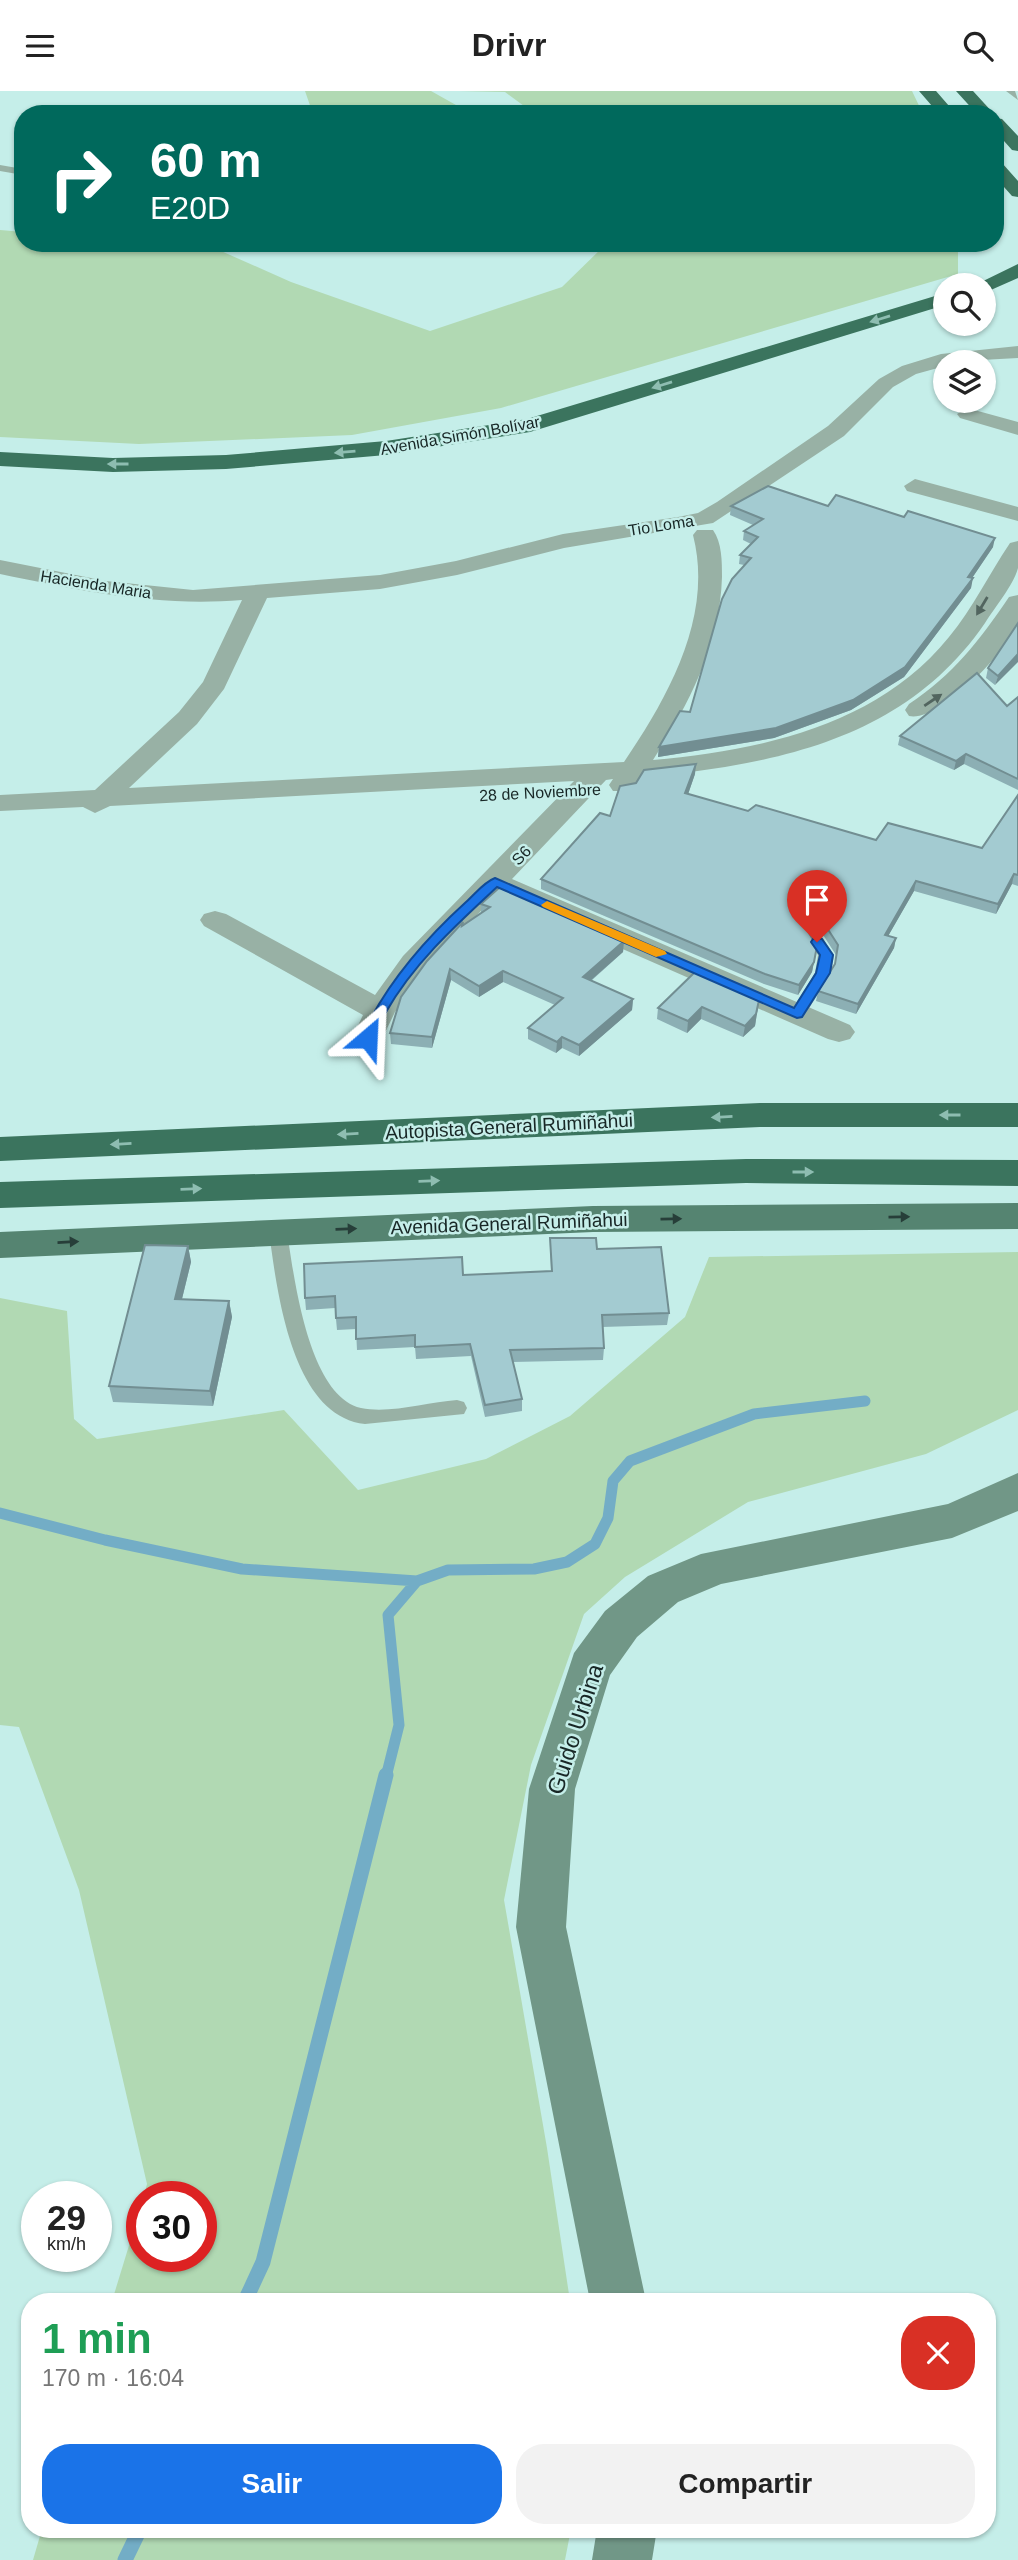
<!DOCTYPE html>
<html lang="es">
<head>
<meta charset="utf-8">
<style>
	:root { --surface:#fff; --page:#f2f2f2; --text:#222; --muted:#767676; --accent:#1a73e8 }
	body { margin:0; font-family:Helvetica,sans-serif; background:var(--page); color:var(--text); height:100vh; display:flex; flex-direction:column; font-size:26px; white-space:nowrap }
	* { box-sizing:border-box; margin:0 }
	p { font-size:23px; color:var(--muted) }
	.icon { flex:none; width:38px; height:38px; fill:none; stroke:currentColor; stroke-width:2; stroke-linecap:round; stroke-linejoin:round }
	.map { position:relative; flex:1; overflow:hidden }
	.side { position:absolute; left:21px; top:2202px; width:975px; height:245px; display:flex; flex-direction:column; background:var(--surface); border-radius:28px; box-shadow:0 2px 5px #0004 }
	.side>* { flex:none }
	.banner { position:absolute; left:14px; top:14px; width:990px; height:147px; border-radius:28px; box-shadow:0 2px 5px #0004; background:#00695c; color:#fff; overflow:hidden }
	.buttons { position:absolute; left:933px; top:182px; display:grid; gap:14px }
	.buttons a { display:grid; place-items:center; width:63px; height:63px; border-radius:50%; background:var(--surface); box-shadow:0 2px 5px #0004; font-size:35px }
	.speed { position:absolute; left:21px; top:2090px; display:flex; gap:14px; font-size:35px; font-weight:700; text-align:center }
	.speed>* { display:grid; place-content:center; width:91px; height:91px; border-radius:50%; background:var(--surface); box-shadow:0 2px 5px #0004; line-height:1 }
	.speed small { font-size:18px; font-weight:400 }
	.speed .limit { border:10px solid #d22; background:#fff; color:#111 }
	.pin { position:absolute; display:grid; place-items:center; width:60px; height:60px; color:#fff; margin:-72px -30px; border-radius:50% 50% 50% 0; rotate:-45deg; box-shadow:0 0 7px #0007 }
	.pin .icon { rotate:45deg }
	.me { position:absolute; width:77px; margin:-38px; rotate:26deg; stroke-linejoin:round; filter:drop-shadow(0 0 5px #0008) }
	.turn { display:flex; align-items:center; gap:24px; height:147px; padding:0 21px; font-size:32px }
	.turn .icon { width:91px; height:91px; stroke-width:2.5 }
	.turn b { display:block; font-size:49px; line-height:60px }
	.round { display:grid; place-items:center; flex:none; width:74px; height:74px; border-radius:28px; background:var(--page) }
	.head { display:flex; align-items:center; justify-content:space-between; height:119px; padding:0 21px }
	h1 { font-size:42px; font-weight:800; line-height:52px; color:#1e9e55 }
	.button { display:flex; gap:14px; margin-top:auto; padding:14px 21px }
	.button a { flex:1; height:80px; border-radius:28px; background:var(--accent); color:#fff; font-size:28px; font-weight:800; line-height:80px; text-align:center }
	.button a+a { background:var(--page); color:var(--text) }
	header { display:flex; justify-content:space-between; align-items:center; height:91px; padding:0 21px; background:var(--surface); font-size:32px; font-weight:800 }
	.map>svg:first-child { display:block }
</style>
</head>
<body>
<header><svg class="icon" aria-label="menu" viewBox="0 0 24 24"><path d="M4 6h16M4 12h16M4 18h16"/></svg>Drivr<svg class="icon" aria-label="search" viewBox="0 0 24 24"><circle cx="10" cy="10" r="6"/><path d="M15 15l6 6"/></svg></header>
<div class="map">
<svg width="1018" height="2469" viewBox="0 0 1018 2469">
	<rect width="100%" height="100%" fill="#c5eee9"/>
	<path fill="#b1d9b3" d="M305 0H431L472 23H313Z
		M459 0H912L923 23H535L505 1Z
		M0 139 23 141V152H203L291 191 430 240 562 196 605 154 603 152H958V183L501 317 352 344 139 353 0 346Z
		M1018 1161V1319L926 1363 748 1411 625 1486 584 1523 531 1674 504 1809 547 2057 570 2210H112L142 2112V2165H201V2105H144L147 2093 79 1799 19 1636 0 1634V1207L67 1220 74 1328 97 1348 284 1319 358 1399 486 1368 570 1325 685 1226 709 1166Z
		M42 2438H571L565 2469H33Z"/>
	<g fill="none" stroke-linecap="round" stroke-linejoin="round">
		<path stroke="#73adc6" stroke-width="11" d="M0 1422 105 1449 242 1478 417 1490 448 1479 534 1478 567 1471 595 1453 608 1427 613 1390 630 1370 754 1323 865 1310
			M386 1686 399 1634 388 1524 417 1490"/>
		<path stroke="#73adc6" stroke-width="15" d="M245 2210 263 2171 386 1684
			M125 2469 140 2438"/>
		<path fill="#98b1a5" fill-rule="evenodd" d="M1006 0H1015L1018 9Z
			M293 19H299L300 21 291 23Z
			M0 74 23 78V84L0 80Z
			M810 835 816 837 834 864 831 882 803 927 797 928 789 923 815 882 818 864 802 840Z
			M278 1134 287 1141C294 1185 308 1305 361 1317 390 1323 427 1311 457 1309L464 1311 467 1317 464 1323 365 1333C291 1325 277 1199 269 1141Z"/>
		<path fill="#98b1a5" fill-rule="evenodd" d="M1018 255V267L945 271V275L916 283 893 296 844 345 713 432 564 457 457 484 380 498 267 507 224 598 197 633 129 697 624 671C668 606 714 525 693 444L697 439H713C722 452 722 470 722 486 720 554 689 613 653 669 761 659 877 635 949 546 973 517 989 483 1010 452L1018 450C1018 458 1018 469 1018 477 1013 495 995 516 985 532 905 649 774 674 642 686L633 700H613L609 694 613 688 606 689 512 788 850 934 855 941 850 948 839 951 828 948 497 803 425 879 395 921 379 954 368 957 357 954 352 947 363 924 204 835 200 829 204 823 215 820 226 823 375 904 403 865 574 690 110 715 95 722 83 716 0 720V704L95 699 179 621 203 591 242 509C157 516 83 500 0 483V469L106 490 193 499 380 484 456 470 563 443 678 426 698 422 717 411 828 335 879 288 902 275 941 263Z
			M967 317 1018 331V344L960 327 957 323Z
			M915 388 1018 416V430L907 400 904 395Z
			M1018 504C1018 512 1018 524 1018 531 1008 560 939 632 909 625L905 619 909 613C953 584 980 549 1009 506Z"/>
		<path fill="#719787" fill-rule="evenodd" d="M1018 1382V1420L952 1447 721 1493 678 1511 637 1546 610 1584 575 1698 566 1836 646 2210H590L516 1836 529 1698 574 1562 605 1520 648 1485 701 1463 948 1413Z
			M597 2438H657L652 2469H592Z"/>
		<path fill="#558471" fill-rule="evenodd" d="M1018 1112V1138L593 1141 0 1167V1141L593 1115Z"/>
		<path fill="#3b745e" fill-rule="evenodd" d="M919 0H936L956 23H939Z
			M956 0H973L994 23H977Z
			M996 27 1002 28 1018 45V60L1012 59 996 41Z
			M996 71 1002 72 1018 90V106L1012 105 996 87Z
			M1018 173V187L984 202V194H975Z
			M945 202V214L530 341 386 364 226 378 113 381 0 375V361L113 367 226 364 386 350 527 328Z
			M760 1012H1018V1036H760L0 1070V1046Z
			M746 1068 1018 1069V1095L746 1092 0 1117V1091Z"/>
	</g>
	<path fill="#8cafb4" d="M731 415H828L993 456 972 487 971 497 904 586 851 619 774 647 658 666 659 656 690 621 744 474 739 473 740 464 751 453 743 449 744 440 753 434 730 424Z
		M1018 532 995 594 986 587 988 577Z
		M1018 606V699L964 673 954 679 898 654 900 645 1007 615Z
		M695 683 688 703 748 720 876 749 982 757 1018 704V795L1012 793 996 823 914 800 888 845 896 847 894 857 856 923 816 910 818 900 835 873 836 864 818 836 811 833 805 836 817 855 812 881 798 904 764 893 541 798V788L610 725Z
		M481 813 624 850 623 861 591 890 633 908 632 919 579 965 562 957 556 962 528 948V937L555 914 503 891 479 906 451 889 432 957 391 953 390 942 463 831V834L481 822Z
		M759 909 755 935 743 946 701 928 687 942 657 928 658 917Z
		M550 1147 597 1158 669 1222 667 1234 602 1236 604 1257 603 1269 513 1271 522 1308V1320L485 1326 471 1265 416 1268 415 1256 357 1259 356 1238 337 1239 335 1217 306 1219 305 1207 463 1184 551 1180Z
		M188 1155 191 1171 182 1208 229 1210 232 1226 213 1315 113 1311 109 1295Z"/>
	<path fill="#728e92" d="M995 447 993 456 966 496 968 486Z
		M973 487 971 497 904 586 851 619 774 647 658 666 659 656Z
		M1018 563V571L995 594 998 585Z
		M966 663 964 673 954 679 956 670Z
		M696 673 695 683 685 712V702Z
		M1014 783 1012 793 996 823 998 813Z
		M916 790 914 800 883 854 885 844Z
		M812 823 811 833 799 839 801 829Z
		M896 847 894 857 856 923 858 913Z
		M624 850 623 861 582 897 583 886Z
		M814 871 812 881 798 904 799 894Z
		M450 878 451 889 432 957V946Z
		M503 880V891L479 906V895Z
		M633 908 632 919 579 965V954Z
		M759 909 755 935 743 946 745 935Z
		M702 916 701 928 687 942 688 930Z
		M562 946V957L556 962 557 951Z
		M188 1155 191 1171 178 1224 175 1208Z
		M229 1210 232 1226 213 1315 210 1300Z"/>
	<path fill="#a3cbd1" stroke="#728e92" stroke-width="2" d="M768 395 828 415 836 404 904 426 908 420 995 447 968 486 973 487 905 576 853 609 776 637 659 656 680 620 690 621 722 508 732 488 751 467 740 464 758 446 744 440 763 428 731 415Z
		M1018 532V563L998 585 988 577Z
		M977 582 1007 615 1018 606V688L966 663 956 670 900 645Z
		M696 673 685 702 748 720 756 714 876 749 888 732 982 757 1018 704V784L1014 783 998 813 916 790 885 844 896 847 858 913 818 900 835 873 838 854 820 826 812 823 801 829 817 855 814 871 799 894 765 883 541 788 600 722 610 725 620 695 636 692 644 679Z
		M500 796 624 850 583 886 633 908 579 954 562 946 557 951 528 937 563 907 503 880 479 895 450 878 432 946 390 942 401 906 427 870 463 831 462 835 490 816 481 813Z
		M695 881 759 909 756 923 745 935 702 916 688 930 658 917Z
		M550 1147H596L597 1158 661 1156 669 1222 602 1224 604 1257 510 1259 522 1308 485 1314 470 1253 415 1256V1244L356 1248V1226L336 1227 335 1205 305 1207 304 1173 462 1166 463 1184 552 1180Z
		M145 1154 188 1155 175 1208 229 1210 210 1300 109 1295Z"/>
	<defs><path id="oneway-solid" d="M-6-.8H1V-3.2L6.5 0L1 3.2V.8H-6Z" transform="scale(1.75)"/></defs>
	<g fill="#8ebdb1">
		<use href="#oneway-solid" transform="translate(880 228) rotate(163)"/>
		<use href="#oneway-solid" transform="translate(662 294) rotate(163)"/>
		<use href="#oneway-solid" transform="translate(345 361) rotate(175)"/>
		<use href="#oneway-solid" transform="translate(118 373) rotate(180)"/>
		<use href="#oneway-solid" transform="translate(950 1024) rotate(180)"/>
		<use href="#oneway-solid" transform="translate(722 1026) rotate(177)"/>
		<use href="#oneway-solid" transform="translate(348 1043) rotate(177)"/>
		<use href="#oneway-solid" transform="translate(121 1053) rotate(177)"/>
		<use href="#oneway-solid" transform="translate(803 1081)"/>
		<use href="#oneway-solid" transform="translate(429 1090) rotate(-2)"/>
		<use href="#oneway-solid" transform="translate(191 1098) rotate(-2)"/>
	</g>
	<g fill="#52655f">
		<use href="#oneway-solid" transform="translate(982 515) rotate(121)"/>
		<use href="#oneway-solid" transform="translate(933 609) rotate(-34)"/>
	</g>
	<g fill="#273e39">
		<use href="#oneway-solid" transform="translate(899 1126) rotate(-1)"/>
		<use href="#oneway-solid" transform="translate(671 1128) rotate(-1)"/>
		<use href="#oneway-solid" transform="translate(346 1138) rotate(-2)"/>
		<use href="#oneway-solid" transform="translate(68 1151) rotate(-3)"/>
	</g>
	<path fill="#1a73e8" stroke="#114b97" stroke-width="2" d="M495 787 794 917 816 882 820 864 811 851 813 848H822L833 864 830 882 802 926 797 927 497 796C456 834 414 872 386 921 381 930 378 941 373 950H363L361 947C385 894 423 850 466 811 475 803 484 791 495 787Z"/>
	<path fill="#f59e0b" d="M547 810 665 860 667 863 656 866 543 816 541 814Z"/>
	<g text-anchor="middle" stroke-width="5" stroke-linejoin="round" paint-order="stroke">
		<g font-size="16" fill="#182726" stroke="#c5eee9">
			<text transform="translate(460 344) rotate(-10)" y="6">Avenida Simón Bolívar</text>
			<text transform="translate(661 434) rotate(-9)" y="6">Tio Loma</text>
			<text transform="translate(96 493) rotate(9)" y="6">Hacienda Maria</text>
			<text transform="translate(540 701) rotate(-3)" y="6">28 de Noviembre</text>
			<text transform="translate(521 764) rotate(-46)" y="6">S6</text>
		</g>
		<g font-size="19" fill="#182726" stroke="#c5eee9">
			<text transform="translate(509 1035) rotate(-3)" y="7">Autopista General Rumiñahui</text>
			<text transform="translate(509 1132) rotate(-2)" y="7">Avenida General Rumiñahui</text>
		</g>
		<g font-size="23" fill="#182726" stroke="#c5eee9">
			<text transform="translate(575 1638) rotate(-72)" y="8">Guido Urbina</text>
		</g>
	</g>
</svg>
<div class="buttons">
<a><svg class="icon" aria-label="search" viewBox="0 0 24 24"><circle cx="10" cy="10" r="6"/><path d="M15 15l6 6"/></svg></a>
<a><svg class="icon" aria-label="layers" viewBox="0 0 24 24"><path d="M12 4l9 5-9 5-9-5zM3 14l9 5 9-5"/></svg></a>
</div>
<div class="speed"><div>29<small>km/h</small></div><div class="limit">30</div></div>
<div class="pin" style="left:817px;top:851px;background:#d93025"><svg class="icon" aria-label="arrive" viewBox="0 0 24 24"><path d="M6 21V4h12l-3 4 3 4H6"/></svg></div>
<svg class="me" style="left:368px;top:947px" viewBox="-20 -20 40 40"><path d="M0-17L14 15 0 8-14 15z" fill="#1a73e8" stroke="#fff" stroke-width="4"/></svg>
<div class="banner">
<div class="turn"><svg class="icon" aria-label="right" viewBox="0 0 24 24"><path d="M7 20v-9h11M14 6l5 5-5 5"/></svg><div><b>60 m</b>E20D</div></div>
</div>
<section class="side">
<div class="head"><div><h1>1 min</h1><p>170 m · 16:04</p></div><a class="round" style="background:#d93025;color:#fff"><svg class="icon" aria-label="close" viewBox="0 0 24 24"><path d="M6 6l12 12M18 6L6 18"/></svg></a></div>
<div class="button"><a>Salir</a><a>Compartir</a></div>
</section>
</div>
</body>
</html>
